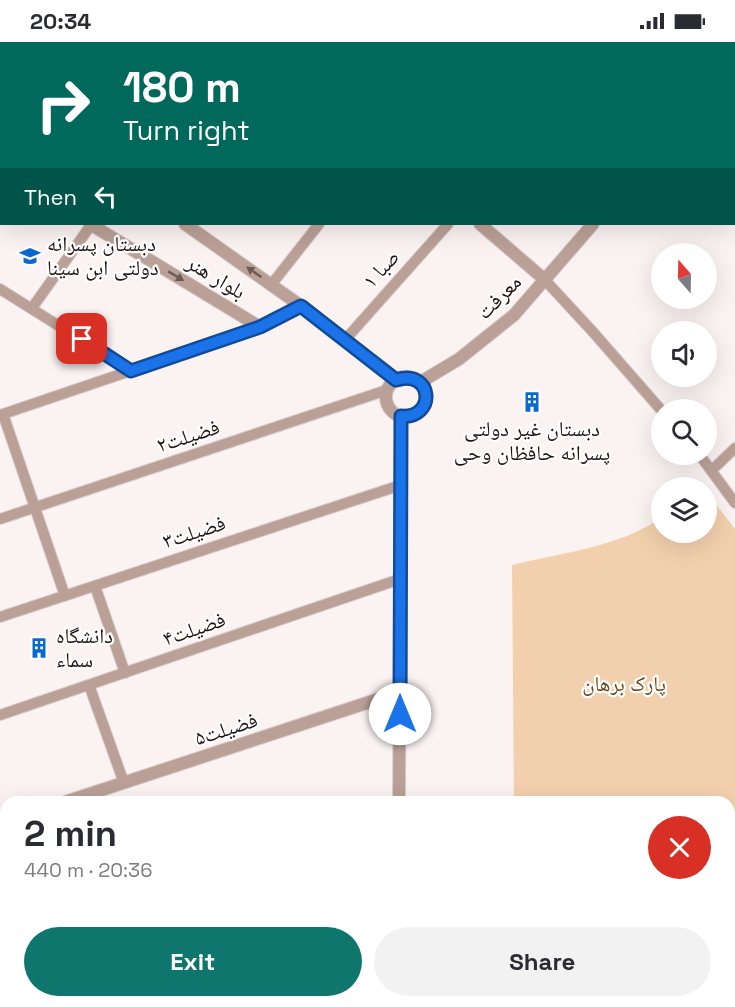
<!DOCTYPE html>
<html lang="en">
<head>
<meta charset="utf-8">
<style>
	:root { --surface:#fff; --page:#f2f2f3; --text:#2b2b33; --muted:#7c7c81; --accent:#0f766e }
	body { margin:0; font-family:"Space Grotesk","Noto Naskh Arabic",sans-serif; background:var(--page); color:var(--text); height:100vh; display:flex; flex-direction:column; font-size:22px; white-space:nowrap }
	* { box-sizing:border-box; margin:0 }
	p { font-size:20px; color:var(--muted) }
	.icon { flex:none; width:33px; height:33px; fill:none; stroke:currentColor; stroke-width:2; stroke-linecap:round; stroke-linejoin:round }
	.map { position:relative; flex:1; overflow:hidden }
	.sheet { position:absolute; left:0px; top:754px; width:735px; height:212px; display:flex; flex-direction:column; background:var(--surface); border-radius:18px 18px 0 0; box-shadow:0 6px 24px #0002 }
	.sheet>* { flex:none }
	.banner { position:absolute; left:0px; top:0px; width:735px; height:183px; box-shadow:0 6px 24px #0002; background:#00695c; color:#fff; overflow:hidden }
	.needle { width:39px; rotate:340deg }
	.fabs { position:absolute; left:651px; top:201px; display:grid; gap:12px }
	.fabs a { display:grid; place-items:center; width:66px; height:66px; border-radius:50%; background:var(--surface); box-shadow:0 6px 24px #0002; font-size:30px }
	.pin { position:absolute; display:grid; place-items:center; width:51px; height:51px; color:#fff; margin:-26px; border-radius:12px; box-shadow:0 3px 9px #0006 }
	.me { position:absolute; width:66px; margin:-33px; rotate:0deg; stroke-linejoin:round; filter:drop-shadow(0 0 4px #0008) }
	.turn { display:flex; align-items:center; gap:21px; height:126px; padding:0 24px; font-size:27px }
	.turn .icon { width:78px; height:78px; stroke-width:2.5 }
	.turn b { display:block; font-size:42px; line-height:51px }
	.then { display:flex; align-items:center; height:57px; padding:0 24px; background:#0003; gap:12px; font-size:22px }
	.round { display:grid; place-items:center; flex:none; width:63px; height:63px; border-radius:32px; background:var(--page) }
	.summary { display:flex; align-items:center; justify-content:space-between; height:102px; padding:0 24px }
	h1 { font-size:36px; font-weight:800; line-height:45px }
	.cta { display:flex; gap:12px; margin-top:auto; padding:12px 24px }
	.cta a { flex:1; height:69px; border-radius:36px; background:var(--accent); color:#fff; font-size:24px; font-weight:800; line-height:69px; text-align:center }
	.cta a+a { background:var(--page); color:var(--text) }
	.status { display:flex; justify-content:space-between; align-items:center; height:42px; padding:0 30px; background:var(--surface); direction:ltr }
	.status svg { height:16px; fill:currentColor }
	.map>svg:first-child { display:block }
</style>
</head>
<body>
<div class="status"><b>20:34</b><svg viewBox="0 0 49 12"><path d="M0 12V9h3v3zM5 12V6h3v6zM10 12V3h3v9zM15 12V0h3v12zM26 1h20v11H26zM47 4h2v5h-2z"/></svg></div>
<div class="map">
<svg width="735" height="965" viewBox="0 0 735 965">
	<rect width="100%" height="100%" fill="#fbf2f2"/>
	<path fill="#f3d0ad" d="M707 451 735 487V781H729V760H514L512 523C561 511 619 505 661 476L662 490H706Z"/>
	<g fill="none" stroke-linecap="round" stroke-linejoin="round">
		<g stroke="#d8cece" stroke-width="12">
			<path id="minor" d="M326 0 328 2
				M368 0 370 2
				M99 2 100 0
				M212 2 213 0
				M476 2 478 0
				M544 237 593 290 662 369
				M271 243 319 182
				M0 247 131 329
				M32 266 91 183
				M344 299 448 182
				M3 372 65 554
				M0 373 260 285
				M699 412 735 461
				M712 428 735 406
				M0 477 387 348
				M95 544 125 631
				M0 575 401 443
				M89 643 124 741
				M0 673 400 537
				M0 885 6 883
				M312 960 314 965
				M63 965 79 960
				M339 965 353 960"/>
		</g>
		<g stroke="#d8cece" stroke-width="14">
			<path id="tertiary" d="M386 0V2
				M397 2V0
				M734 19 735 17
				M0 51 2 52
				M0 121 2 122
				M90 182 260 285 301 264
				M185 182 301 264 396 338
				M480 182 544 237
				M386 355a20 20 0 1 1 40 0a20 20 0 1 1-40 0Z
				M419 341 459 317 514 273 593 182
				M65 760 400 650
				M399 760 401 374
				M0 782 6 780
				M139 960 140 965
				M166 960 167 965
				M398 963 405 965"/>
		</g>
		<g stroke="#d8cece" stroke-width="15">
			<path id="secondary" d="M620 0 621 2
				M644 0 646 2
				M734 76 735 77
				M734 96 735 98"/>
		</g>
		<use href="#minor" stroke="#baa096" stroke-width="10"/>
		<use href="#tertiary" stroke="#baa096" stroke-width="12"/>
		<use href="#secondary" stroke="#9c7869" stroke-width="14"/>
	</g>
	<defs><path id="oneway-solid" d="M-6-.8H1V-3.2L6.5 0L1 3.2V.8H-6Z" transform="scale(1.5)"/></defs>
	<g fill="#6e5a54">
		<use href="#oneway-solid" transform="translate(254 230) rotate(-145)"/>
		<use href="#oneway-solid" transform="translate(176 234) rotate(31)"/>
	</g>
	<g fill="none" stroke-linecap="round" stroke-linejoin="round">
		<g stroke="#114b97" stroke-width="15">
			<path id="route" d="M82 297 131 329 260 285 301 264 396 338C433 326 437 377 401 374L400 672"/>
		</g>
		<use href="#route" stroke="#1a73e8" stroke-width="10"/>
	</g>
	<defs>
		<g id="school-bare" transform="scale(1.62)"><path d="M0-5L7-2L0 1L-7-2ZM-4 1L0 2.5L4 1V4Q0 6-4 4Z" fill="#0969d1" stroke="#fff" stroke-width="2.5" paint-order="stroke"/></g>
		<g id="building-bare" transform="scale(1.62)"><path d="M-4-6H4V6H1V3H-1V6H-4ZM-2.5-4.3h1.7v1.8h-1.7ZM.8-4.3h1.7v1.8H.8ZM-2.5-1h1.7V.8h-1.7ZM.8-1h1.7V.8H.8Z" fill="#0969d1" stroke="#fff" stroke-width="2.5" paint-order="stroke"/></g>
	</defs>
	<g fill-rule="evenodd">
		<use href="#school-bare" x="30" y="214"/>
		<use href="#building-bare" x="532" y="360"/>
		<use href="#building-bare" x="39" y="606"/>
	</g>
	<g text-anchor="middle" stroke-width="4.5" stroke-linejoin="round" paint-order="stroke">
		<g font-size="21" fill="#211313" stroke="#fff" text-anchor="start">
			<text x="47" y="209">دبستان پسرانه<tspan x="47" dy="24">دولتی ابن سینا</tspan></text>
			<text x="532" y="394" text-anchor="middle">دبستان غیر دولتی<tspan x="532" dy="24">پسرانه حافظان وحی</tspan></text>
			<text x="56" y="601">دانشگاه<tspan x="56" dy="24">سماء</tspan></text>
		</g>
		<g font-size="21" fill="#211313" stroke="#fff">
			<text transform="translate(381 227) rotate(-48)" y="7">صبا ۱</text>
			<text transform="translate(216 235) rotate(31)" y="7">بلوار هنر</text>
			<text transform="translate(499 255) rotate(-45)" y="7">معرفت</text>
			<text transform="translate(188 394) rotate(-18)" y="7">فضیلت۲</text>
			<text transform="translate(194 490) rotate(-18)" y="7">فضیلت۳</text>
			<text transform="translate(194 587) rotate(-19)" y="7">فضیلت۴</text>
			<text transform="translate(226 687) rotate(-18)" y="7">فضیلت۵</text>
		</g>
		<g font-size="21" fill="#6e4614" stroke="#fff">
			<text x="624" y="649">پارک برهان</text>
		</g>
	</g>
</svg>
<div class="fabs">
<a><svg class="needle" viewBox="-14 -14 28 28"><path d="M0-13l5 13h-10z" fill="#e53935"/><path d="M0 13l5-13h-10z" fill="#7c7c81"/></svg></a>
<a><svg class="icon" aria-label="sound" viewBox="0 0 24 24"><path d="M4 9h4l5-4v14l-5-4H4zM17 9q2 3 0 6"/></svg></a>
<a><svg class="icon" aria-label="search" viewBox="0 0 24 24"><circle cx="10" cy="10" r="6"/><path d="M15 15l6 6"/></svg></a>
<a><svg class="icon" aria-label="layers" viewBox="0 0 24 24"><path d="M12 4l9 5-9 5-9-5zM3 14l9 5 9-5"/></svg></a>
</div>
<div class="pin" style="left:82px;top:297px;background:#d93025"><svg class="icon" aria-label="arrive" viewBox="0 0 24 24"><path d="M6 21V4h12l-3 4 3 4H6"/></svg></div>
<svg class="me" style="left:400px;top:672px" viewBox="-20 -20 40 40"><circle r="19" fill="#fff"/><path d="M0-13L10 11 0 6-10 11z" fill="#1a73e8"/></svg>
<div class="banner">
<div class="turn"><svg class="icon" aria-label="right" viewBox="0 0 24 24"><path d="M7 20v-9h11M14 6l5 5-5 5"/></svg><div><b>180 m</b>Turn right</div></div>
<div class="then">Then<svg class="icon" aria-label="left" viewBox="0 0 24 24"><path d="M17 20v-9H6M10 6l-5 5 5 5"/></svg></div>
</div>
<section class="sheet">
<div class="summary"><div><h1>2 min</h1><p>440 m · 20:36</p></div><a class="round" style="background:#d93025;color:#fff"><svg class="icon" aria-label="close" viewBox="0 0 24 24"><path d="M6 6l12 12M18 6L6 18"/></svg></a></div>
<div class="cta"><a>Exit</a><a>Share</a></div>
</section>
</div>
</body>
</html>
